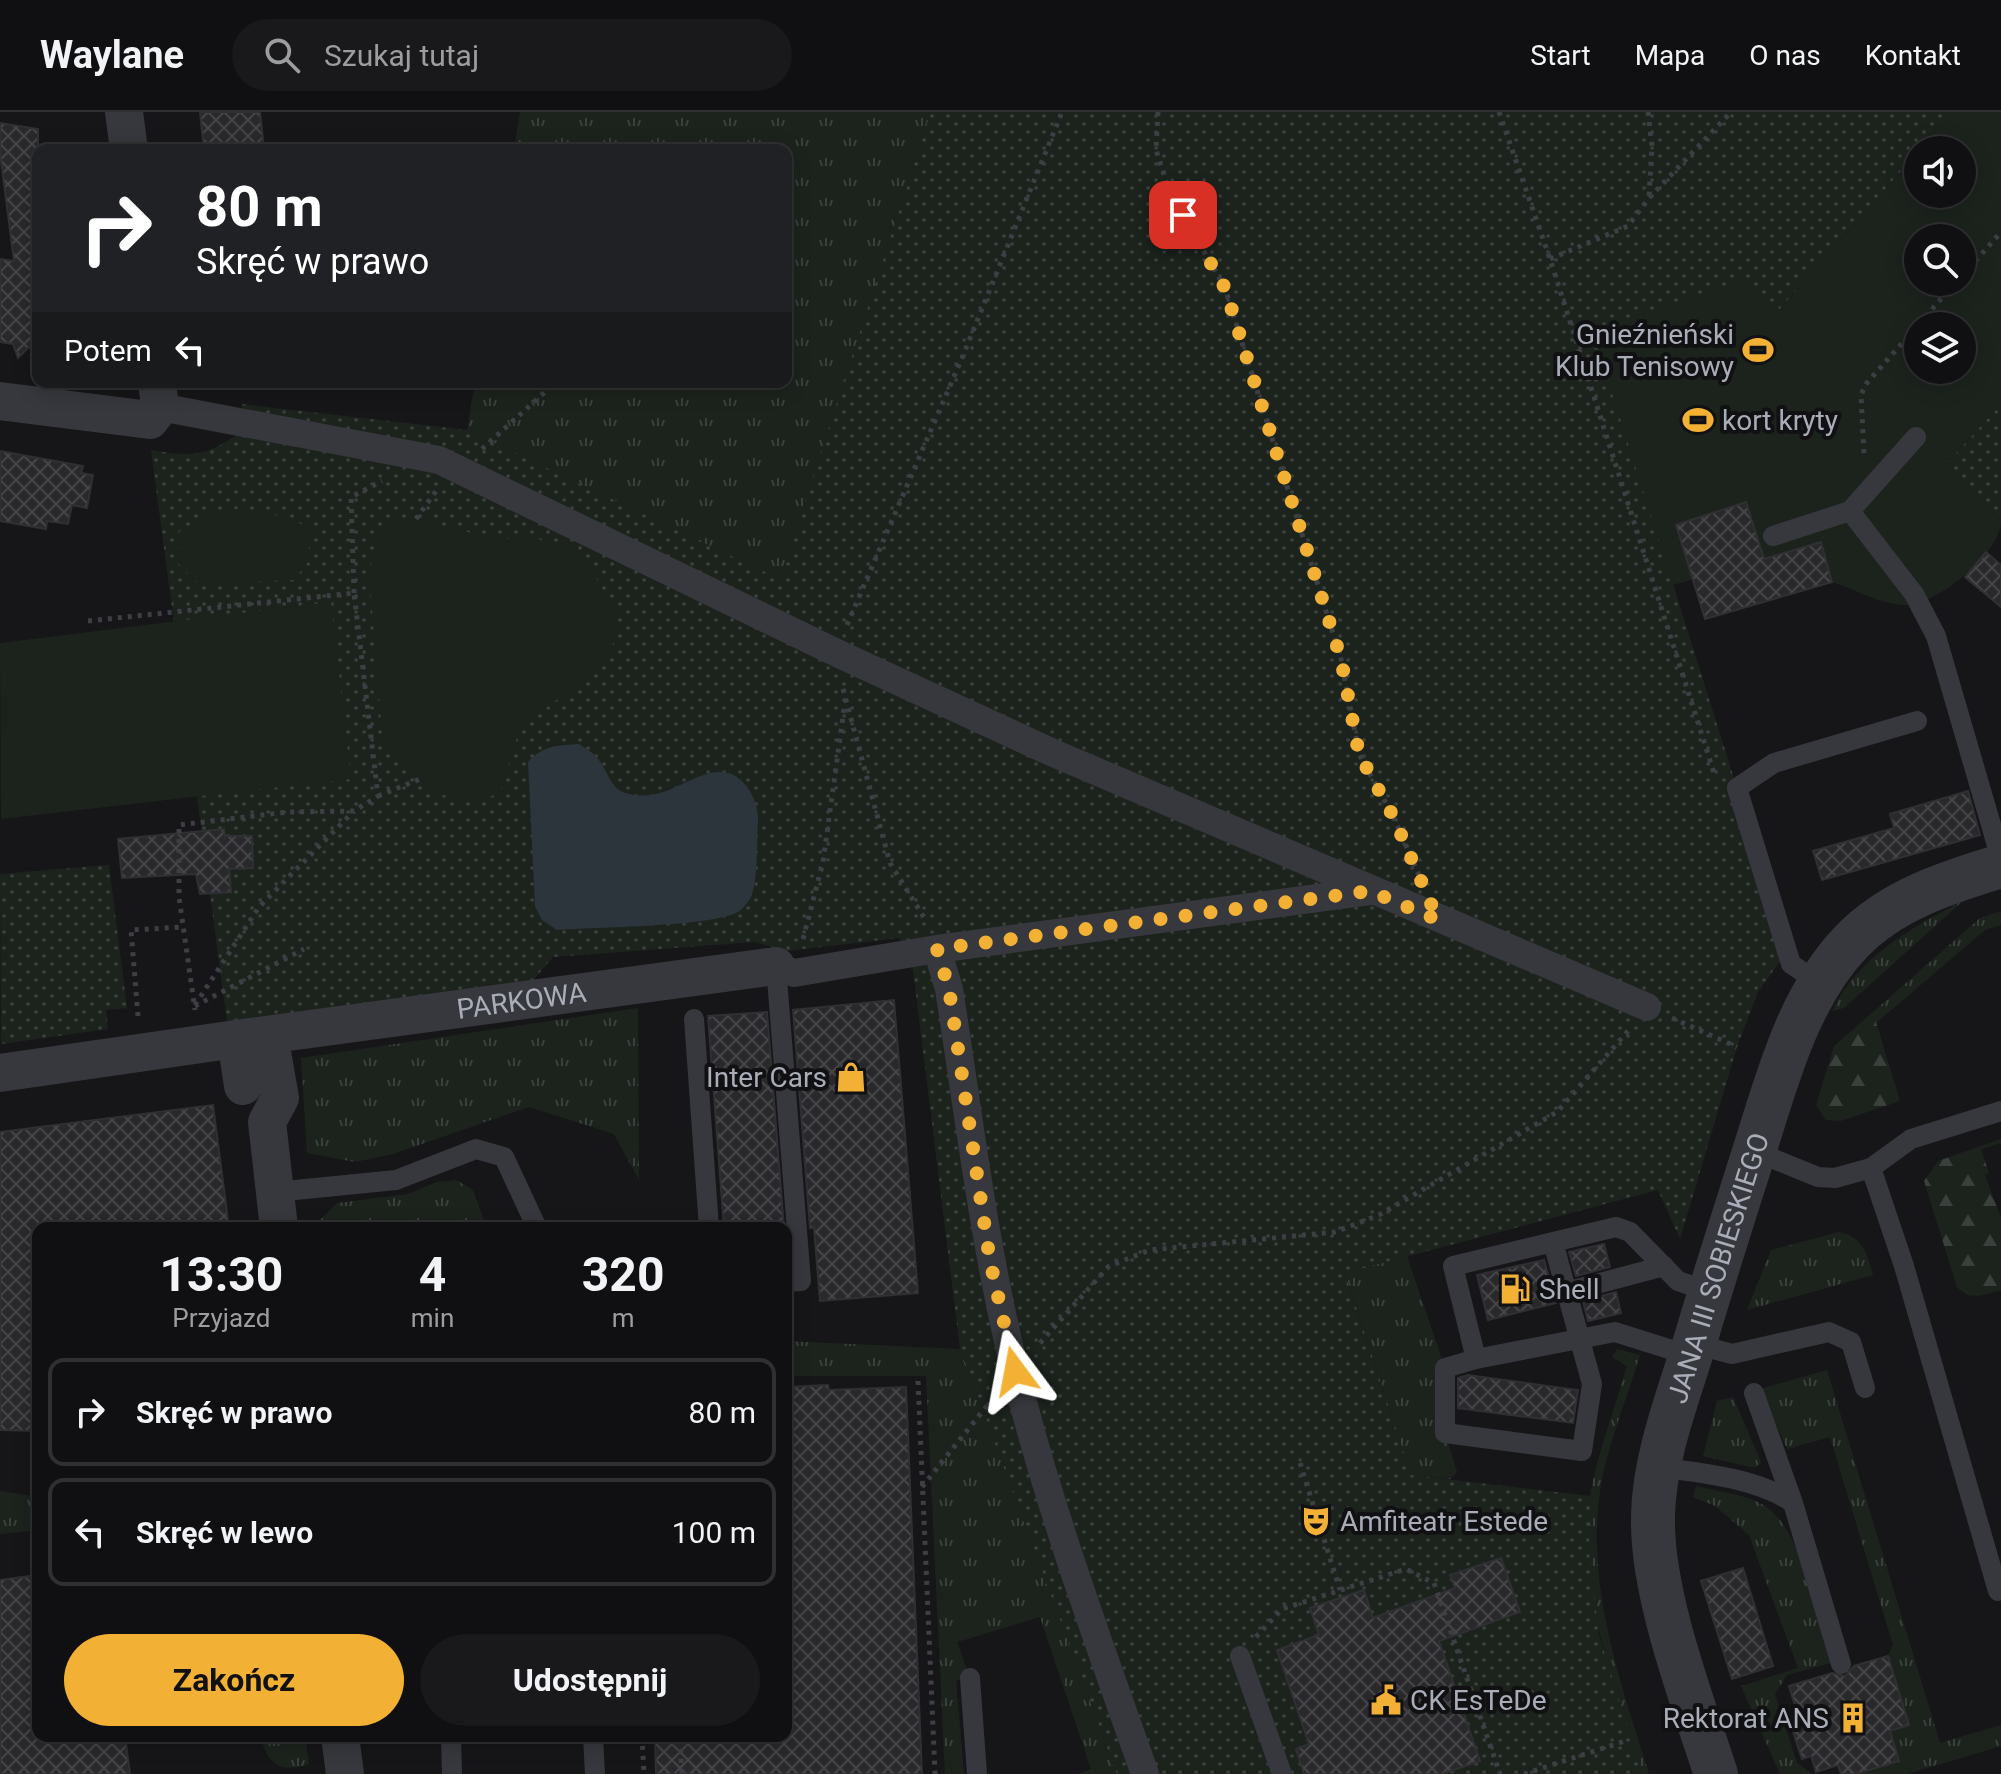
<!DOCTYPE html>
<html lang="pl">
<head>
<meta charset="utf-8">
<style>
	:root { --surface:#101012; --page:#19191b; --text:#f1f3f6; --muted:#9c9d9f; --line:#303032; --accent:#f2b134 }
	body { margin:0; font-family:Roboto,sans-serif; background:var(--page); color:var(--text); height:100vh; display:flex; flex-direction:column; font-size:30px; white-space:nowrap }
	* { box-sizing:border-box; margin:0 }
	p { font-size:26px; color:var(--muted) }
	.icon { flex:none; width:44px; height:44px; fill:none; stroke:currentColor; stroke-width:2; stroke-linecap:round; stroke-linejoin:round }
	.map { position:relative; flex:1; overflow:hidden }
	.sheet { position:absolute; left:32px; top:1110px; width:760px; height:520px; display:flex; flex-direction:column; background:var(--surface); border-radius:16px; box-shadow:0 4px 20px #0003,0 0 0 2px var(--line) }
	.sheet>* { flex:none }
	.banner { position:absolute; left:32px; top:32px; width:760px; height:244px; border-radius:16px; box-shadow:0 4px 20px #0003,0 0 0 2px var(--line); background:#202124; color:#fff; overflow:hidden }
	.fabs { position:absolute; left:1904px; top:24px; display:grid; gap:16px }
	.fabs a { display:grid; place-items:center; width:72px; height:72px; border-radius:50%; background:var(--surface); box-shadow:0 4px 20px #0003,0 0 0 2px var(--line); font-size:40px }
	.pin { position:absolute; display:grid; place-items:center; width:68px; height:68px; color:#fff; margin:-34px; border-radius:16px; box-shadow:0 4px 12px #0006 }
	.me { position:absolute; width:88px; margin:-44px; rotate:347deg; stroke-linejoin:round; filter:drop-shadow(0 0 6px #0008) }
	.turn { display:flex; align-items:center; gap:28px; height:168px; padding:0 32px; font-size:36px }
	.turn .icon { width:104px; height:104px; stroke-width:2.5 }
	.turn b { display:block; font-size:56px; line-height:68px }
	.then { display:flex; align-items:center; height:76px; padding:0 32px; background:#0003; gap:16px; font-size:30px }
	.eta { display:flex; justify-content:space-evenly; align-items:center; height:136px; text-align:center }
	.eta b { font-size:48px; font-weight:700; line-height:56px }
	.cta { display:flex; gap:16px; margin-top:auto; padding:16px 32px }
	.cta a { flex:1; height:92px; border-radius:48px; background:var(--accent); color:#111; font-size:32px; font-weight:700; line-height:92px; text-align:center }
	.cta a+a { background:var(--page); color:var(--text) }
	ul { padding:0; list-style:none }
	li { display:flex; align-items:center; gap:24px; height:108px; margin:0 16px 12px; padding:0 16px; border:4px solid var(--line); border-radius:16px }
	li div { flex:1 }
	li b { display:block; font-size:30px }
	li em { font-style:normal }
	header { display:flex; align-items:center; gap:48px; box-sizing:border-box; height:112px; padding:0 40px; background:var(--surface); border-bottom:2px solid var(--line) }
	header strong { font-size:38px }
	nav { display:flex; gap:44px; margin-inline-start:auto; font-size:28px }
	.search { width:560px; height:72px; background:var(--page); display:flex; align-items:center; gap:20px; box-sizing:border-box; padding:0 28px; border-radius:44px; color:var(--muted); font-size:30px }
	.map>svg:first-child { display:block }
</style>
</head>
<body>
<header>
<strong>Waylane</strong>
<div class="search"><svg class="icon" aria-label="search" viewBox="0 0 24 24"><circle cx="10" cy="10" r="6"/><path d="M15 15l6 6"/></svg>Szukaj tutaj</div>
<nav><a>Start</a><a>Mapa</a><a>O nas</a><a>Kontakt</a></nav>
</header>
<div class="map">
<svg width="2001" height="1662" viewBox="0 0 2001 1662">
	<defs>
		<pattern id="grass-tufts" width="24" height="20" patternUnits="userSpaceOnUse" patternTransform="scale(2)"><rect width="24" height="20" fill="#1c231d"/><path d="M3 7l-1-3M5 7V3M7 7l1-3M15 17l-1-3M17 17v-4M19 17l1-3" fill="none" stroke="#3a403c"/></pattern>
		<pattern id="forest-firs" width="22" height="20" patternUnits="userSpaceOnUse" patternTransform="scale(2)"><rect width="22" height="20" fill="#1c231d"/><path d="M5 1l3.5 6h-7zM16 11l3.5 6h-7z" fill="#3a403c"/></pattern>
		<pattern id="park-dots" width="8" height="8" patternUnits="userSpaceOnUse" patternTransform="scale(2)"><rect width="8" height="8" fill="#1c231d"/><path d="M2 2h.1M6 6h.1" fill="none" stroke="#3a403c" stroke-width="1.8" stroke-linecap="round"/></pattern>
		<pattern id="building-cross-hatch" width="8" height="8" patternUnits="userSpaceOnUse" patternTransform="scale(2)"><rect width="8" height="8" fill="#29292c"/><path d="M0 0l8 8M0 8l8-8" fill="none" stroke="#454548"/></pattern>
	</defs>
	<rect width="100%" height="100%" fill="#161618"/>
	<path fill="url(#grass-tufts)" d="M520 0H931L780 468 467 318 475 270H786V38H514Z
		M1963 789 1844 896 1832 899C1858 845 1912 815 1963 789Z
		M2001 799V813L1985 818 1876 911 1873 900 1980 806Z
		M638 896 639 1068 614 1022 529 995 393 1042 355 1050 307 1041 301 946Z
		M456 1068 473 1078 487 1116H312L337 1091 408 1082 437 1070Z
		M1839 1120C1863 1125 1867 1141 1873 1163L1747 1198 1771 1138Z
		M1407 1144 1445 1256V1321L1457 1360 1450 1367 1411 1363 1345 1160Z
		M786 1229 960 1237 1117 1662H1078L1091 1657 1040 1505 957 1530 970 1566 956 1568 964 1662H945L926 1264H786Z
		M1617 1237 1640 1243C1627 1287 1607 1333 1600 1379 1586 1476 1621 1571 1649 1662H1642C1616 1577 1575 1474 1590 1383 1598 1340 1615 1296 1627 1254L1612 1245Z
		M1827 1258 1940 1631 2001 1613V1634L1907 1662H1856L1899 1649 1890 1619 1909 1613 1888 1544 1893 1533 1830 1325 1787 1337 1760 1277Z
		M1733 1285 1761 1350 1755 1356 1703 1344 1717 1289Z
		M1696 1374C1718 1380 1749 1382 1768 1396 1803 1422 1818 1509 1831 1551L1787 1563 1775 1582 1797 1651 1812 1662H1780L1741 1574 1798 1556 1749 1423 1715 1394 1693 1385Z
		M0 1379 38 1385V1418L0 1422Z
		M305 1624 309 1652C281 1662 268 1652 260 1625Z"/>
	<path fill="url(#forest-firs)" d="M1873 900 1900 989 1840 1009 1826 1008 1816 993 1834 934Z
		M2001 1027V1031L1981 1037 1989 1061 1985 1063 2001 1106V1178C1984 1183 1970 1189 1957 1175L1924 1069 1938 1049Z"/>
	<path fill="url(#park-dots)" d="M931 0H1953L1778 199 1593 218 1788 838 1758 880 1737 935 1680 1127 1658 1078 1345 1161 1411 1363 1590 1384 1589 1441 1599 1523 1642 1662H1117L960 1237 913 858 899 826 786 839 755 830 553 845 530 872 227 910 151 338C191 345 206 345 239 321L242 292 467 318 780 467Z
		M2001 292V409L1947 351Z
		M109 753 127 896 106 898 108 917 1 932 0 762Z"/>
	<path fill="#1c231d" fill-rule="evenodd" d="M1953 0H2001V292L1947 351 2001 409C2001 441 1935 495 1903 493 1881 492 1854 477 1832 470L1821 430 1673 473 1592 218 1742 168 1779 198 1918 40V82H1962V38H1920ZM1918 126H1962V170H1918ZM1918 214H1962V258H1918Z
		M238 397 293 406 310 419 308 450 294 468 197 471 178 451 179 420 211 400Z
		M416 407 496 427 534 426 571 436 592 458 615 501 612 544 583 574 555 589 520 616 500 681C490 684 478 690 468 690 443 690 398 653 383 634L369 459 382 412Z
		M331 490 351 667 1 707 0 531Z"/>
	<path fill="#2c353c" d="M579 632C586 637 593 640 598 647 607 657 610 675 623 680 666 696 695 653 728 661 747 666 759 691 758 709 757 726 758 774 750 787 747 791 742 798 738 800 710 815 594 815 557 818L542 808 535 794 528 650C542 634 558 633 579 632Z"/>
	<path fill="url(#building-cross-hatch)" stroke="#303034" stroke-width="2" d="M200 0H260L264 36 204 38Z
		M0 11 38 17V236L29 235 18 246 13 232 0 230V147L14 149 0 41Z
		M0 339 83 354 81 361 93 363 87 396 72 393 68 412 47 409 46 417 0 409Z
		M1746 390 1764 447 1821 430 1832 470 1705 507 1676 413Z
		M1986 440 2001 453V495L1965 465Z
		M1968 679 1980 723 1822 768 1813 739 1894 716 1890 702Z
		M224 717 225 724H252L253 756 229 757 231 780 200 782 196 762 122 766 118 727Z
		M894 888 918 1181 820 1189 814 1116H810L793 898Z
		M767 900 784 1116H724L708 904Z
		M213 993 229 1116H38V1319L0 1318V1020Z
		M1604 1132 1610 1155 1576 1164 1569 1140Z
		M1544 1148 1556 1191 1488 1208 1477 1163Z
		M1616 1180 1621 1201 1588 1209 1583 1189Z
		M1468 1263 1578 1278 1573 1311 1458 1296V1266Z
		M828 1273 829 1278 906 1275 922 1662H656L655 1624H786V1275Z
		M1501 1446 1520 1500 1439 1529 1480 1649 1442 1662H1304L1296 1637 1309 1632 1277 1538 1319 1523 1310 1496 1364 1478 1373 1506 1455 1476 1450 1463Z
		M1743 1456 1773 1554 1732 1567 1701 1469Z
		M38 1463V1624H125L130 1662H0V1468Z
		M1888 1544 1909 1613 1890 1619 1899 1649 1856 1662H1841L1838 1653 1816 1660 1811 1644 1802 1647 1796 1629 1792 1616 1801 1614 1789 1574 1832 1561 1845 1564 1854 1554Z"/>
	<g fill="none" stroke-linecap="round" stroke-linejoin="round">
		<path stroke="#3d3f44" stroke-width="5" stroke-dasharray="4 6" stroke-linecap="butt" d="M1158 0 1156 38 1169 78 1225 176 1341 547 1359 642 1393 704 1419 763
			M1499 0 1550 147 1715 664
			M1648 0 1652 34 1649 85
			M1550 147 1628 114 1649 86 1731 0
			M1962 164 2001 120
			M482 337 556 270
			M1864 341 1861 283 1866 272 1956 170
			M416 407 436 379
			M354 481 351 385 382 369
			M88 509 354 481 378 684 354 699 288 700 179 713V785L195 898
			M847 513 962 246 1062 0
			M843 577 890 751 925 807
			M378 684 420 667
			M803 827 823 750 844 597
			M195 893 259 795 354 699
			M195 894 304 837
			M138 904 131 818 183 815
			M1672 906 1737 935
			M1040 1231 1109 1154 1150 1138 1335 1120 1379 1103 1557 1000 1628 919
			M918 1269 935 1662
			M1300 1351 1340 1478
			M922 1375 990 1290
			M1256 1525 1282 1497 1406 1457 1434 1471 1500 1662
			M642 1624 644 1662
			M680 1627 682 1662
			M1524 1662 1625 1629"/>
		<path stroke="#37383d" stroke-width="20" d="M1850 399 1914 482 1936 524 2001 747
			M1773 424 1850 399 1916 325
			M776 854 801 1169 786 1170
			M1821 872 1791 852 1737 676 1774 651 1917 609
			M694 907 709 1116
			M1754 1039 1818 1065 1835 1066 1871 1056 1911 1027 2001 999
			M1871 1056 1904 1154 1998 1479 2001 1478
			M275 1080 396 1068 476 1037 504 1045 537 1116
			M1566 1180 1664 1154
			M1695 1232 1732 1242 1829 1220 1851 1230 1865 1276
			M1691 1244 1615 1220 1476 1247 1453 1154 1616 1115 1630 1120 1678 1169 1710 1180
			M1476 1247 1445 1256V1321L1582 1339 1592 1272 1553 1130
			M1754 1281 1793 1391
			M1659 1355C1701 1361 1758 1366 1793 1391L1841 1552
			M1240 1544 1282 1662
			M970 1566 977 1662
			M451 1624 452 1662
			M593 1624 595 1662"/>
		<path stroke="#37383d" stroke-width="28" d="M160 295 439 348 839 542 1051 640 1647 895
			M937 837 949 877C969 1005 984 1133 1015 1259 1049 1396 1098 1529 1145 1662
			M776 854 794 861 937 837 1370 779"/>
		<g stroke="#37383d" stroke-width="38">
			<path d="M124 0 129 38"/>
			<path d="M0 289 150 308 160 295 157 270"/>
			<path d="M269 923 280 986 267 1010 279 1116"/>
			<path id="s1" d="M236 927 776 854"/>
			<path d="M0 961 236 927 243 974"/>
			<path d="M340 1624 345 1662"/>
		</g>
		<path stroke="#37383d" stroke-width="44" id="s2" d="M1716 1662C1692 1588 1651 1481 1653 1404 1654 1341 1682 1276 1699 1216 1717 1156 1736 1097 1755 1037 1777 967 1799 884 1851 830 1891 788 1948 770 2001 754"/>
	</g>
	<g fill="none" stroke-linecap="round" stroke-linejoin="round">
		<path stroke="#f2b134" stroke-width="14" stroke-dasharray="0 25.2" d="M1015 1259 990 1149 949 877 937 837 1370 779 1438 808 1393 704 1359 642 1341 547 1225 176 1183 103"/>
	</g>
	<defs>
		<g id="stadium-bare" transform="scale(2.4)"><path d="M0-5a6.5 5 0 1 0 0 10a6.5 5 0 1 0 0-10ZM-3.5-1.8h7v3.6h-7Z" fill="#f2b134" stroke="#111113" stroke-width="2.5" paint-order="stroke"/></g>
		<g id="shop-bare" transform="scale(2.4)"><path d="M-5-2.5h2.3a2.7 3.5 0 0 1 5.4 0H5L5.5 6h-11ZM-1.5-2.5h3a1.5 2.3 0 0 0-3 0Z" fill="#f2b134" stroke="#111113" stroke-width="2.5" paint-order="stroke"/></g>
		<g id="fuel-bare" transform="scale(2.4)"><path d="M-5.5-6h7V0h2V4h1.3V-2.5L3-4.5l.8-.8L6-3V5H2.5V1h-1V6h-7ZM-4.2-4.7v3.2H.2V-4.7Z" fill="#f2b134" stroke="#111113" stroke-width="2.5" paint-order="stroke"/></g>
		<g id="theatre-bare" transform="scale(2.4)"><path d="M-5-5.5Q0-4 5-5.5V0Q5 5 0 6Q-5 5-5 0ZM-3.3-2.5H-1v1.5H-3.3ZM1-2.5H3.3v1.5H1ZM-2.8 1Q0 5.5 2.8 1Z" fill="#f2b134" stroke="#111113" stroke-width="2.5" paint-order="stroke"/></g>
		<g id="civic-bare" transform="scale(2.4)"><path d="M-.6-6.5H3V-4.5H.6V-3L4-1V1h2V6H-6V1h2V-1L-.6-3ZM-1.2 2.5V6h2.4V2.5Z" fill="#f2b134" stroke="#111113" stroke-width="2.5" paint-order="stroke"/></g>
		<g id="building-bare" transform="scale(2.4)"><path d="M-4-6H4V6H1V3H-1V6H-4ZM-2.5-4.3h1.7v1.8h-1.7ZM.8-4.3h1.7v1.8H.8ZM-2.5-1h1.7V.8h-1.7ZM.8-1h1.7V.8H.8Z" fill="#f2b134" stroke="#111113" stroke-width="2.5" paint-order="stroke"/></g>
	</defs>
	<g fill-rule="evenodd">
		<use href="#stadium-bare" x="1758" y="238"/>
		<use href="#stadium-bare" x="1698" y="308"/>
		<use href="#shop-bare" x="851" y="965"/>
		<use href="#fuel-bare" x="1515" y="1177"/>
		<use href="#theatre-bare" x="1316" y="1409"/>
		<use href="#civic-bare" x="1386" y="1588"/>
		<use href="#building-bare" x="1853" y="1606"/>
	</g>
	<g text-anchor="middle" stroke-width="8" stroke-linejoin="round" paint-order="stroke">
		<g font-size="28" fill="#a8adb8" stroke="#111113" text-anchor="start">
			<text x="1734" y="232" text-anchor="end">Gnieźnieński<tspan x="1734" dy="32">Klub Tenisowy</tspan></text>
			<text x="1722" y="318">kort kryty</text>
			<text x="827" y="975" text-anchor="end">Inter Cars</text>
			<text x="1539" y="1187">Shell</text>
			<text x="1340" y="1419">Amfiteatr Estede</text>
			<text x="1410" y="1598">CK EsTeDe</text>
			<text x="1829" y="1616" text-anchor="end">Rektorat ANS</text>
		</g>
		<g font-size="28" fill="#a8adb8" stroke="#111113">
			<text dy="10" stroke="none"><textPath href="#s1" startOffset="288">PARKOWA</textPath></text>
			<text dy="10" stroke="none"><textPath href="#s2" startOffset="524">JANA III SOBIESKIEGO</textPath></text>
		</g>
	</g>
</svg>
<div class="fabs">
<a><svg class="icon" aria-label="sound" viewBox="0 0 24 24"><path d="M4 9h4l5-4v14l-5-4H4zM17 9q2 3 0 6"/></svg></a>
<a><svg class="icon" aria-label="search" viewBox="0 0 24 24"><circle cx="10" cy="10" r="6"/><path d="M15 15l6 6"/></svg></a>
<a><svg class="icon" aria-label="layers" viewBox="0 0 24 24"><path d="M12 4l9 5-9 5-9-5zM3 14l9 5 9-5"/></svg></a>
</div>
<div class="pin" style="left:1183px;top:103px;background:#d93025"><svg class="icon" aria-label="arrive" viewBox="0 0 24 24"><path d="M6 21V4h12l-3 4 3 4H6"/></svg></div>
<svg class="me" style="left:1015px;top:1259px" viewBox="-20 -20 40 40"><path d="M0-17L14 15 0 8-14 15z" fill="#f2b134" stroke="#fff" stroke-width="4"/></svg>
<div class="banner">
<div class="turn"><svg class="icon" aria-label="right" viewBox="0 0 24 24"><path d="M7 20v-9h11M14 6l5 5-5 5"/></svg><div><b>80 m</b>Skręć w prawo</div></div>
<div class="then">Potem<svg class="icon" aria-label="left" viewBox="0 0 24 24"><path d="M17 20v-9H6M10 6l-5 5 5 5"/></svg></div>
</div>
<section class="sheet">
<div class="eta">
<div><b>13:30</b><p>Przyjazd</p></div>
<div><b>4</b><p>min</p></div>
<div><b>320</b><p>m</p></div>
</div>
<ul>
<li><svg class="icon" aria-label="right" viewBox="0 0 24 24"><path d="M7 20v-9h11M14 6l5 5-5 5"/></svg><div><b>Skręć w prawo</b></div><em>80 m</em></li>
<li><svg class="icon" aria-label="left" viewBox="0 0 24 24"><path d="M17 20v-9H6M10 6l-5 5 5 5"/></svg><div><b>Skręć w lewo</b></div><em>100 m</em></li>
</ul>
<div class="cta"><a>Zakończ</a><a>Udostępnij</a></div>
</section>
</div>
</body>
</html>
